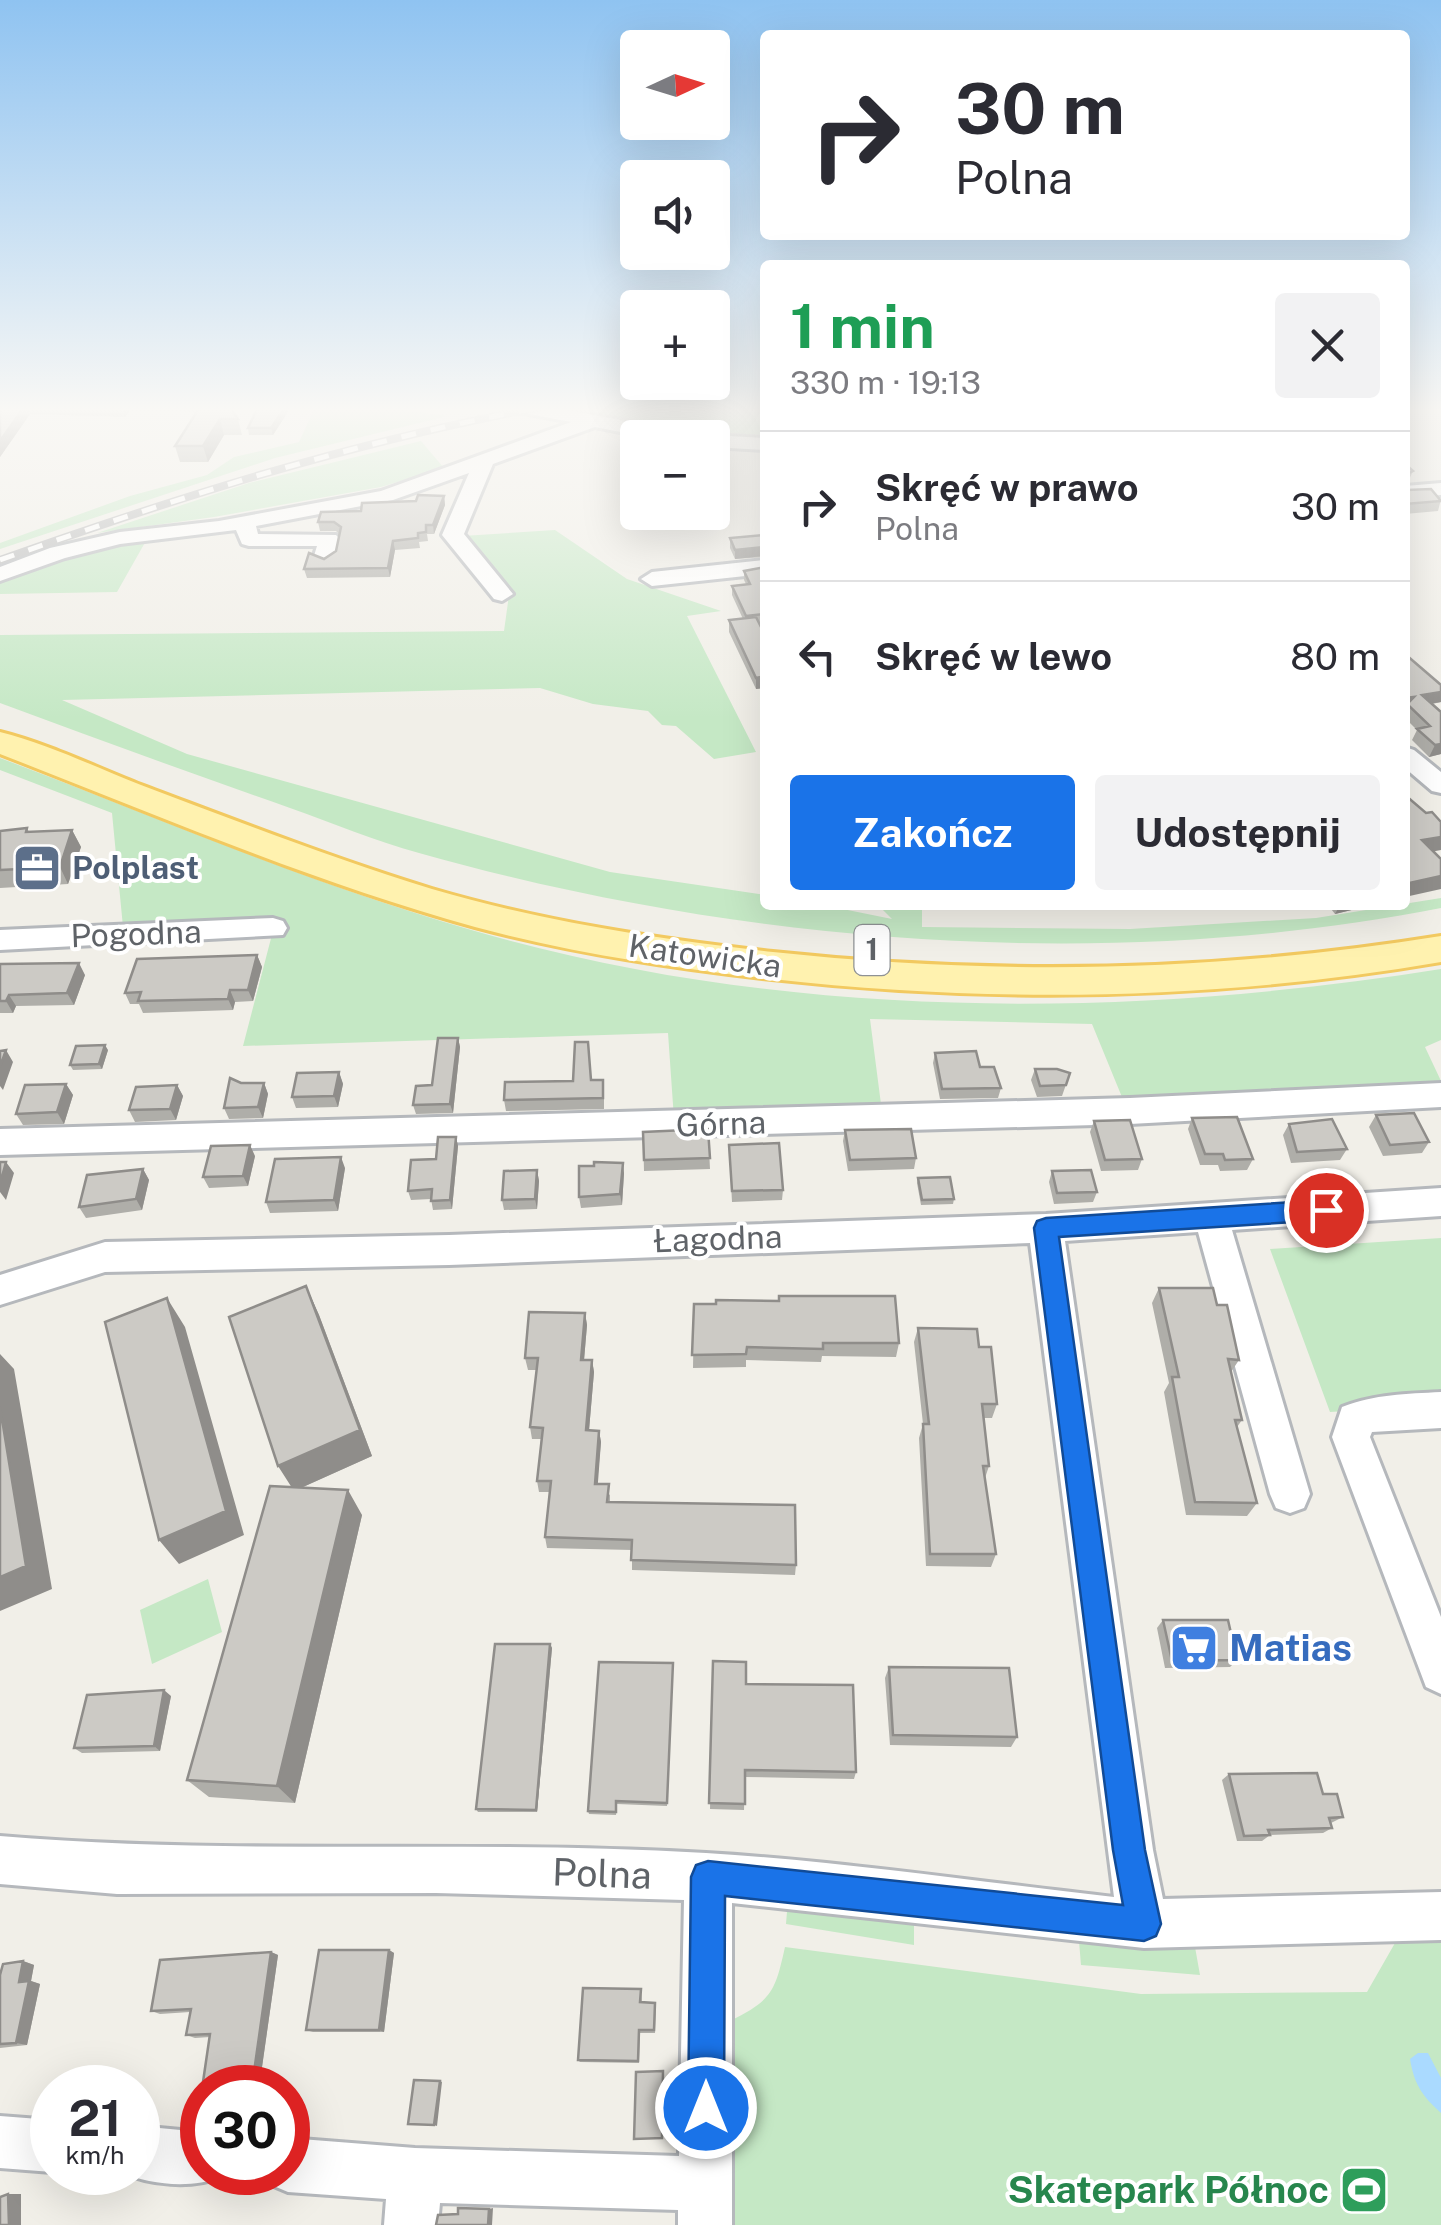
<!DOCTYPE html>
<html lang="pl">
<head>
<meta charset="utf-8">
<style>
	:root { --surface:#fff; --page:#f2f2f3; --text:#2b2b33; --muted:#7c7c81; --line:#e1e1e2; --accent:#1a73e8 }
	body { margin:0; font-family:"Public Sans",sans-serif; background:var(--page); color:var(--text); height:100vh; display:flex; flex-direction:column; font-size:38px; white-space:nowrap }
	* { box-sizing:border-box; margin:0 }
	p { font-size:32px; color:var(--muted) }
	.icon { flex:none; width:55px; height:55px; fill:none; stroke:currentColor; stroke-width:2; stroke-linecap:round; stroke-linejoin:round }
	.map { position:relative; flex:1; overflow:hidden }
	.drawer { position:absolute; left:760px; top:260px; width:650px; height:650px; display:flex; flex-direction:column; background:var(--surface); border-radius:10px; box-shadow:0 10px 40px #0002 }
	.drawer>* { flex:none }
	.hud { position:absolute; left:760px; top:30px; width:650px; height:210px; border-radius:10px; box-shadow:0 10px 40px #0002; background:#fff; color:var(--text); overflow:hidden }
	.needle { width:65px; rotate:86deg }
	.tools { position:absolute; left:620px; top:30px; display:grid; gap:20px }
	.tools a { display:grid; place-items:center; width:110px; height:110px; border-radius:10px; background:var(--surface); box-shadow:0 10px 40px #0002; font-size:50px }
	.speed { position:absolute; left:30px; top:2065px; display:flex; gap:20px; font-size:50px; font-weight:700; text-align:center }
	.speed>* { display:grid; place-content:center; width:130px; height:130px; border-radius:50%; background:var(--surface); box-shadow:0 10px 40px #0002; line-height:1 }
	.speed small { font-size:25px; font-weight:400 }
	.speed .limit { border:15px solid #d22; background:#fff; color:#111 }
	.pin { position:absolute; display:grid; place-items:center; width:85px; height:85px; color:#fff; margin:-42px; border:5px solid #fff; border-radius:50%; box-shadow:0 2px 10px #0007 }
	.me { position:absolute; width:110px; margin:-55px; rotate:0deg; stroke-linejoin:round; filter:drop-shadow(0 0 8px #0008) }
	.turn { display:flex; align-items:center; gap:35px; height:210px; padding:0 30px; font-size:45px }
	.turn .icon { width:130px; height:130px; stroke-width:2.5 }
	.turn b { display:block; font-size:70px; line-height:85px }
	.round { display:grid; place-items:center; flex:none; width:105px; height:105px; border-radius:10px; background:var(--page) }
	.headline { display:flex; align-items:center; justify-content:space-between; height:170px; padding:0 30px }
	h1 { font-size:60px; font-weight:700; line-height:75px; color:#1e9e55 }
	.button { display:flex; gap:20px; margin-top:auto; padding:20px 30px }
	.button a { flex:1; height:115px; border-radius:10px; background:var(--accent); color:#fff; font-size:40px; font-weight:700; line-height:115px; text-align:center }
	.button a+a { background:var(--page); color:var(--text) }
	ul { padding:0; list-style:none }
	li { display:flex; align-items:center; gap:30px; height:150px; padding:0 30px; border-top:2px solid var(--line) }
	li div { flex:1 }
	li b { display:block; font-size:38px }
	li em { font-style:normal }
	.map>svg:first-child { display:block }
</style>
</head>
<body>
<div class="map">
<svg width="1441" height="2225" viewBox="0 0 1441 2225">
	<rect width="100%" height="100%" fill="#f1efe8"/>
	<path fill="#c5e8c5" d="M315 407H406L401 410 448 416 275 458 0 549V543L130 496 207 475 234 457 299 442Z
		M571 407H765V435L674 430 559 409Z
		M421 441 444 468 381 487 214 517 97 533 249 483Z
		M555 530 627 579 721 611 687 616 756 752 714 759 676 726 662 725 648 711 593 704 540 688 62 700 187 754 610 872 765 895V905H823L892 919 878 905H922V927L1130 929 1316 918 1441 898V908C1109 973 744 945 419 853 375 841 333 823 290 808 193 774 97 739 0 703V635L504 631 509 595 462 536Z
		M147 539 117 592 0 594V581L76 551Z
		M0 758C155 816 308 883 468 929 781 1021 1121 1020 1441 969V1040L1425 1047 1441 1081 1124 1102 1092 1024 870 1019 882 1112 674 1119 668 1033 243 1046 275 923 123 927 112 813 0 770Z
		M1441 1238V1405L1330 1412 1270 1249Z
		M208 1579 222 1632 152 1664 140 1610Z
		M788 1899 914 1919V1945L786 1924Z
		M1441 1934V2225H734L730 2021C772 2000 775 1992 785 1947L1141 1994 1367 1992 1399 1936Z
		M1079 1941 1195 1947 1200 1975 1081 1965Z"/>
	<path fill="#aadaff" d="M1418 2053H1428L1441 2078V2113C1422 2096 1414 2084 1410 2059Z"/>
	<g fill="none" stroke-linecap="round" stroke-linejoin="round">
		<g stroke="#b5b8bc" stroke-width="6">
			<path id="minor" d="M511 407H551L684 432 693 438H651L595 427 493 464 464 534 513 594 502 601 494 599 442 535 469 473 393 500 256 526 258 534 336 535 340 539 335 559 324 565 313 559 317 546H249L242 544 236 530 120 544 65 558 0 581V567L50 548 120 532 219 521 381 491 571 422 513 411Z
				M712 435 765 438V450L712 447V438H705Z
				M1441 483V495L1405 498V486Z
				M765 560V574L652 586 641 579 652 572Z
				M1405 747 1414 750 1441 772V793L1432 791 1405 768Z
				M273 918 283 921 287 928 283 935 0 950V930Z
				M1441 1083V1107L1130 1124 0 1155V1129L1130 1098Z
				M1441 1188V1216L1232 1230 1310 1494 1304 1508 1290 1513 1276 1508 1270 1494 1198 1232 1065 1241 1153 1850 1163 1899 1441 1892V1940L1144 1948 732 1903V2225H678V2210L440 2203 438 2225H384L386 2199 288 2192 269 2184 264 2172H288V2138L415 2148 679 2156 684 1900 436 1893 117 1894 0 1884V1836C235 1856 471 1839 706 1853 842 1861 979 1882 1114 1897L1030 1243 449 1265 105 1272 0 1305V1275L105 1242 449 1235 1046 1214Z
				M1441 1392V1428L1372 1432 1370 1437 1441 1617V1694L1426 1687 1332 1437 1342 1407C1375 1394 1406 1394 1441 1392Z
				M0 2116 52 2120V2172L0 2168Z
				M138 2126 202 2132V2172H223L221 2177C191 2189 150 2185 121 2172H138Z"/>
		</g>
		<g stroke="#f2c960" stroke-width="6">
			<path id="major" d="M0 732C48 744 95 767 141 785 237 821 334 859 432 889 544 922 657 939 773 952 997 976 1218 972 1441 936V962C1218 1000 997 1004 772 979 672 968 572 953 475 927 312 882 157 815 0 754Z"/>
		</g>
		<use href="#minor" fill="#fff" fill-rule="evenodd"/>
		<use href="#major" fill="#fff2af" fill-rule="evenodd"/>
		<g stroke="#b6b7b8" stroke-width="8">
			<path id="rail" d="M0 560C178 497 356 441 542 407"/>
		</g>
		<use href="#rail" stroke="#fff" stroke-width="5" stroke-dasharray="15" stroke-linecap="butt"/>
	</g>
	<path fill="#afaea9" d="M0 407H230L238 419 242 435H224L208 462H180L175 446 196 412 130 410 125 417 30 414 0 457Z
		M258 407H291L273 435H249L248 428Z
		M1405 464 1413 471 1408 482 1406 483 1407 490 1441 499 1438 511 1405 514Z
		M444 496 445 505 434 534H427L428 541 419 542 420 548 395 550 390 577 307 578 304 569 336 551 339 534 336 531H320L318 522 361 511Z
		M765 535V557L735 559 730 548V538Z
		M765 567V624H760L765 635V688L756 689 729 632V620L743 619 732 595V586L746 584 744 580V571Z
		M1405 654 1441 685V702L1432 704 1441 712V754L1429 757 1412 740 1417 730 1405 718Z
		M27 828 29 832 72 830 81 847 68 884 0 888V831Z
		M1115 905H1143L1117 909Z
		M1328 905H1372L1335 914Z
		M257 955 262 967 253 1001 235 1002 233 1010 143 1013 139 1004H130L125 993Z
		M0 964 85 975 74 1005 16 1006 13 1013H0Z
		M458 1038 460 1047 453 1113 416 1114 413 1105 432 1085Z
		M108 1050 102 1069 73 1070 70 1065Z
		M935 1053 980 1067 1001 1088 998 1098 940 1099 933 1063Z
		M1035 1069 1070 1073 1062 1096 1037 1097 1031 1080Z
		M339 1072 343 1084 338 1107 296 1108 292 1097Z
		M591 1080 604 1091V1109L506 1111 504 1100Z
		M241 1083H264L268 1094 263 1118 229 1119 224 1108Z
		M66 1084 73 1095 64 1124 23 1125 16 1114Z
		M177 1085 183 1096 176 1120 135 1122 129 1110Z
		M1376 1115 1429 1142 1422 1153 1383 1156 1369 1127Z
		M1192 1118 1253 1159 1247 1170 1220 1171 1218 1165H1200L1188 1129Z
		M1094 1121 1142 1159 1138 1170 1101 1171 1090 1132Z
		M1289 1124 1347 1149 1340 1160 1291 1163 1283 1135Z
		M708 1129 710 1169 644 1171 643 1132Z
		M845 1130 916 1158 914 1169 848 1171 843 1141Z
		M456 1137 458 1146 452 1209 433 1210 431 1199 411 1200 408 1191Z
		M729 1145 783 1190 782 1200 732 1202Z
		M255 1156 248 1186 209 1188 203 1177Z
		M345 1168 338 1211 270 1213 266 1202Z
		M143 1169 149 1180 142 1210 86 1218 79 1207Z
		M537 1170 539 1181 537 1209 504 1210 502 1200Z
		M1052 1171 1097 1192 1093 1202 1054 1204 1049 1182Z
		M624 1173 622 1205 581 1208 579 1197Z
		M918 1178 954 1199 953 1204 921 1205 917 1183Z
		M306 1286 319 1315 372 1456 303 1487 362 1515 295 1803 209 1797 187 1780 291 1487Z
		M1159 1288 1217 1305 1239 1360 1231 1372 1242 1420 1237 1427 1257 1503 1247 1516 1186 1515 1164 1392 1169 1383 1152 1303Z
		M694 1304 899 1343 896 1357 822 1356 821 1362 746 1360V1367L693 1368Z
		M585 1313 587 1325 584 1360H592L594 1372 589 1430 599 1431 601 1442 597 1484 610 1495V1502L796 1565 795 1575 632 1570V1550L547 1548 545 1537 550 1492H539L537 1481 541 1439H532L530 1427 537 1370H528L525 1358Z
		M918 1328 979 1347 997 1404 992 1418H984L989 1466 985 1478 996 1554 991 1567 926 1566 919 1438 923 1424 914 1342Z
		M1163 1620 1237 1660 1230 1667 1165 1668 1157 1628Z
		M550 1644 552 1648 537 1812H478L476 1809Z
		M713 1661 746 1684 856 1772 854 1779 745 1777 744 1810 710 1809Z
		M673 1663 667 1806 617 1804 616 1815 589 1814 588 1811Z
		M889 1667 1017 1737 1011 1747 890 1745 885 1678Z
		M171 1696 160 1751 82 1753 74 1748Z
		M1229 1774 1323 1794 1343 1817 1331 1823 1332 1828 1323 1833 1270 1835 1262 1841H1237L1222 1780Z
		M389 1950 394 1953 384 2032H313L306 2030Z
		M271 1952 278 1955 260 2081 211 2084 203 2082 210 2037 195 2038 186 2035 190 2012 160 2014 151 2011Z
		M23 1961 34 1965 31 1981 40 1984 27 2045 0 2048V1975Z
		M641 1989 642 2002 655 2003 656 2006 655 2033H640L639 2063 580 2062 578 2060Z"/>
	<path fill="#8f8d8a" d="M24 407H28L30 414 0 457V441Z
		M122 407H129L130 410 125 417Z
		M285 407H291L273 435 271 428Z
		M220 419 224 435 208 462 203 446Z
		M444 496 445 505 434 534 433 525Z
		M393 541 395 550 390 577 388 568Z
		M765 547V556L735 559V550Z
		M765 676V688L756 689V678Z
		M1441 692V702L1417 706 1422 695Z
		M1441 744V754L1429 757 1435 745Z
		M72 830 81 847 68 884 60 867Z
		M1441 837V850L1414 855 1422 840Z
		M1441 876V889L1405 897V884Z
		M1340 905H1372L1335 914Z
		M257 955 262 967 253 1001 248 990Z
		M79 963 85 975 74 1005 67 993Z
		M230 990 235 1002 233 1010 228 999Z
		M9 995 16 1006 13 1013 6 1001Z
		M458 1038 460 1047 453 1113 450 1104Z
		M105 1045 108 1050 102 1069 99 1064Z
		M6 1050 13 1062 3 1090 0 1086V1067Z
		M339 1072 343 1084 338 1107 334 1096Z
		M264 1083 268 1094 263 1118 258 1107Z
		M66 1084 73 1095 64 1124 57 1112Z
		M177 1085 183 1096 176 1120 170 1109Z
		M456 1137 458 1146 452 1209 450 1200Z
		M250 1145 255 1156 248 1186 243 1176Z
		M341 1157 345 1168 338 1211 334 1200Z
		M6 1162 14 1173 6 1200 0 1192V1184Z
		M623 1163 624 1173 622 1205 620 1194Z
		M143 1169 149 1180 142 1210 136 1199Z
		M537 1170 539 1181 537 1209 535 1199Z
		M306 1286 319 1315 372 1456 294 1491 278 1466Z
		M167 1298 185 1327 244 1535 179 1564 159 1540Z
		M585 1313 587 1325 583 1372 581 1360Z
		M0 1354 14 1369 52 1589 0 1611Z
		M592 1360 594 1372 588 1442 586 1430Z
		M599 1431 601 1442 597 1495 595 1484Z
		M348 1490 362 1515 295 1803 277 1786Z
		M550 1644 552 1648 537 1812 536 1810Z
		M164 1690 171 1696 160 1751 154 1746Z
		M389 1950 394 1953 384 2032 379 2030Z
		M271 1952 278 1955 260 2081 253 2079Z
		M23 1961 34 1965 31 1981 40 1984 27 2045 16 2043 19 1982Z
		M440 2081 442 2082 437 2126 434 2125Z
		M8 2194H21V2225H9Z
		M493 2208 492 2225H488L489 2209Z"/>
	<path fill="#cccac5" stroke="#8f8d8a" stroke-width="2.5" d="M0 407H24L0 441Z
		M200 407H230L238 419H220L203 446H175Z
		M258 407H285L271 428H248Z
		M1405 464 1413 471 1405 475 1407 490 1431 489 1441 501 1405 504Z
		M418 495 444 496 433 525H426V532L418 533V538L393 541 388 568 304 569 309 553 324 559 336 551 341 527 334 522H318L321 512 361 511 362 503 416 501Z
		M765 535V547L735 550 730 538Z
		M765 567V614L746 616 732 586 750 584 744 571Z
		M756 617 765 635V676L756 678 729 620Z
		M1405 654 1441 685V692L1422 695 1441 712V744L1435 745 1417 729 1430 726 1407 704 1414 697 1405 698Z
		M1405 795 1426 813 1432 812 1441 822V837L1422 840 1441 859V876L1405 884Z
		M27 828 26 832 72 830 60 867 0 870V831Z
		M257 955 248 990H230L228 999 138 1001 141 992 125 993 137 959Z
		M79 963 67 993 9 995 6 1001H0V964Z
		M438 1038H458L450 1104 413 1105 416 1086 432 1085Z
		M575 1042H588L591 1080H603V1098L504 1100 505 1082 573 1081Z
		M105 1045 99 1064 70 1065 76 1046Z
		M6 1050 0 1067V1051Z
		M976 1051 980 1067H994L1001 1088 942 1089 935 1053Z
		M1035 1069H1057L1070 1073 1066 1085 1040 1086Z
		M339 1072 334 1096 292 1097 297 1073Z
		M230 1078 241 1083H264L258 1107 224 1108Z
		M66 1084 57 1112 16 1114 25 1085Z
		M177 1085 170 1109 129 1110 136 1087Z
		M1414 1113 1429 1142 1390 1145 1376 1115Z
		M1237 1117 1253 1159 1225 1160 1223 1154H1205L1192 1118Z
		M1332 1119 1347 1149 1297 1152 1289 1124Z
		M1130 1120 1142 1159 1105 1160 1094 1121Z
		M708 1129 710 1158 644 1160 643 1132Z
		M911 1129 916 1158 850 1160 845 1130Z
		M438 1137H456L450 1200 431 1201 432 1189 408 1191 411 1160 436 1159Z
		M779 1143 783 1190 732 1191 729 1145Z
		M250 1145 243 1176 203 1177 211 1146Z
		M341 1157 334 1200 266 1202 275 1159Z
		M0 1162H6L0 1184Z
		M594 1162 623 1163 620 1194 579 1197V1166H594Z
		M143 1169 136 1199 79 1207 87 1175Z
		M537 1170 535 1199 502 1200 504 1171Z
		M1091 1170 1097 1192 1057 1193 1052 1171Z
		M950 1177 954 1199 922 1200 918 1178Z
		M306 1286 360 1430 278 1466 229 1317Z
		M1159 1288H1213L1217 1305H1227L1239 1360 1228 1359 1242 1420H1235L1257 1503 1195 1502 1172 1377H1179Z
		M779 1296H895L899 1343H823V1349L747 1347 746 1354 692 1355 694 1304H716V1300L779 1301Z
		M167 1298 226 1511 159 1540 105 1322Z
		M529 1312 585 1313 581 1360H592L586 1430 599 1431 595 1484H609L607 1502 795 1505 796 1565 631 1560 632 1540 545 1537 551 1481H537L543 1428 530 1427 538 1358H525Z
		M918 1328 977 1329 979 1347H991L997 1404H982L989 1466H983L996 1554H930L923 1424H929Z
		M0 1407 26 1566 0 1577Z
		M270 1486 348 1490 277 1786 187 1780Z
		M1163 1620H1228L1237 1660 1172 1661Z
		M495 1644H550L536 1810 476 1809Z
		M713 1661 746 1662V1684L853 1685 856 1772 745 1770V1804L709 1803Z
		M599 1662 673 1663 667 1803 616 1801V1812L588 1811Z
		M889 1667 1009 1668 1017 1737 893 1735Z
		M164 1690 154 1746 74 1748 87 1695Z
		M1317 1773 1323 1794H1337L1343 1817 1329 1818 1332 1828 1268 1830 1270 1835 1244 1836 1229 1774Z
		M319 1950H389L379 2030H306Z
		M271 1952 253 2079 203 2082 210 2034 186 2035 191 2009 151 2011 160 1960Z
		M23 1961 19 1982 29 1981 16 2043 0 2044V1975L3 1964Z
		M583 1988 641 1989 640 2002 655 2003 654 2030H639L638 2061 578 2060Z
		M663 2071 662 2138 634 2139 636 2072Z
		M414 2080 440 2081 434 2125 408 2124Z
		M8 2194 9 2225H0V2197Z
		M458 2208 489 2209 488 2225H436L438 2215 458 2214Z"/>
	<linearGradient id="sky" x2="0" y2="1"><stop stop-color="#8fc3f1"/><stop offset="0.57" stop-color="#f9f8f5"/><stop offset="1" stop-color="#f9f8f5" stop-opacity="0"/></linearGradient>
	<rect width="1441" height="719" fill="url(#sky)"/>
	<path fill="#1a73e8" stroke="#114b97" stroke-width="2.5" d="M1326 1200 1335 1203 1338 1210 1335 1217 1326 1220 1059 1237 1145 1850 1161 1924 1156 1936 1144 1941 725 1896 724 2108 719 2120 706 2126 693 2120 688 2108 691 1877 696 1865 708 1861 1123 1905 1113 1850 1034 1228 1037 1221 1046 1218Z"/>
	<defs>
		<g id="office-square" transform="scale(2.5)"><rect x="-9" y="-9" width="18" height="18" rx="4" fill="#5c6f8a" stroke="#fff"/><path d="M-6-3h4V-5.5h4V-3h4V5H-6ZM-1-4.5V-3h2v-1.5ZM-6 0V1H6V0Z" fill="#fff"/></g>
		<g id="supermarket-square" transform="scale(2.5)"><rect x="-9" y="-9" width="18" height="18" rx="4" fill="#3f7fe0" stroke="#fff"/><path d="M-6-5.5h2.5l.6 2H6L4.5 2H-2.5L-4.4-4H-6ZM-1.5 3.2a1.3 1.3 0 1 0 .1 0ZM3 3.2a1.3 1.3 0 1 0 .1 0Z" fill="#fff"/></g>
		<g id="stadium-square" transform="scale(2.5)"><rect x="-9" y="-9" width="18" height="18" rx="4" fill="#2e9e5b" stroke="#fff"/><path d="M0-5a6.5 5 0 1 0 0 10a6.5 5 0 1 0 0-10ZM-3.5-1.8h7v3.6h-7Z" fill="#fff"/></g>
	</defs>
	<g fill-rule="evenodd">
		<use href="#office-square" x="37" y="868"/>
		<use href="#supermarket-square" x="1194" y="1648"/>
		<use href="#stadium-square" x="1364" y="2190"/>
	</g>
	<g text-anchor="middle" stroke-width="8" stroke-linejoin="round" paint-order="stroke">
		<rect fill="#fff" stroke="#8f9295" stroke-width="2.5" x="854.5" y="925" width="35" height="50" rx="8"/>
		<g font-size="30" font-weight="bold" fill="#5f6368">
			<text x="872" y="960">1</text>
		</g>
		<g font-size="32" font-weight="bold" fill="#4e5e75" stroke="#fff" text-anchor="start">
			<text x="72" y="879">Polplast</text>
		</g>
		<g font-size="32" fill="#5f6368" stroke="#fff">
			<text transform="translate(136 934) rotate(-2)" y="11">Pogodna</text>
			<text transform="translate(705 956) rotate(8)" y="11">Katowicka</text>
			<text transform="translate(721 1124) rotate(-2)" y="11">Górna</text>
			<text transform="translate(718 1239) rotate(-2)" y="11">Łagodna</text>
		</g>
		<g font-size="38" font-weight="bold" fill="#366cbe" stroke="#fff" text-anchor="start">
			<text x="1229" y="1661">Matias</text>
		</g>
		<g font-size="38" fill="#5f6368" stroke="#fff">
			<text transform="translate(602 1874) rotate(2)" y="13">Polna</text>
		</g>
		<g font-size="38" font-weight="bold" fill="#27864d" stroke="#fff" text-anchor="end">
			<text x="1329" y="2203">Skatepark Północ</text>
		</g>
	</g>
</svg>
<div class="tools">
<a><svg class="needle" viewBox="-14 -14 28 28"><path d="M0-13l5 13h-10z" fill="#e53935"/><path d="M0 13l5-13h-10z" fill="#7c7c81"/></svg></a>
<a><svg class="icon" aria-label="sound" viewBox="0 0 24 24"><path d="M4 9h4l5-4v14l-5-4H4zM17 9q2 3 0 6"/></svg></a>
<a>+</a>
<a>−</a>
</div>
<div class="speed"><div>21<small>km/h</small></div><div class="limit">30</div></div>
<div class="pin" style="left:1326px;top:1210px;background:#d93025"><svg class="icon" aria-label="arrive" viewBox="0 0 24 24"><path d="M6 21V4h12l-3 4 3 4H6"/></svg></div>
<svg class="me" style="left:706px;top:2108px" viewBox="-20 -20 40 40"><circle r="17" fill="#1a73e8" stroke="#fff" stroke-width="3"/><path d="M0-11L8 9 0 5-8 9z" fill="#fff"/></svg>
<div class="hud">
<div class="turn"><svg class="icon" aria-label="right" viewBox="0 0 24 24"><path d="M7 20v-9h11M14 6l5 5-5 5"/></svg><div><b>30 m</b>Polna</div></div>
</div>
<section class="drawer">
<div class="headline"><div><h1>1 min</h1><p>330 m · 19:13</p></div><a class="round"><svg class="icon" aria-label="close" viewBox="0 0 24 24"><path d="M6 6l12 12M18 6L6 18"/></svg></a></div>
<ul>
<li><svg class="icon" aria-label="right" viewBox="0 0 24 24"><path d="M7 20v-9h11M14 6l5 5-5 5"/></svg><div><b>Skręć w prawo</b><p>Polna</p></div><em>30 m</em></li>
<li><svg class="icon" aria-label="left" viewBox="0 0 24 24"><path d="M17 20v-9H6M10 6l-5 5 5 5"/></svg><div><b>Skręć w lewo</b></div><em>80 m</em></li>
</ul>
<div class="button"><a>Zakończ</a><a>Udostępnij</a></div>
</section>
</div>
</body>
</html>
